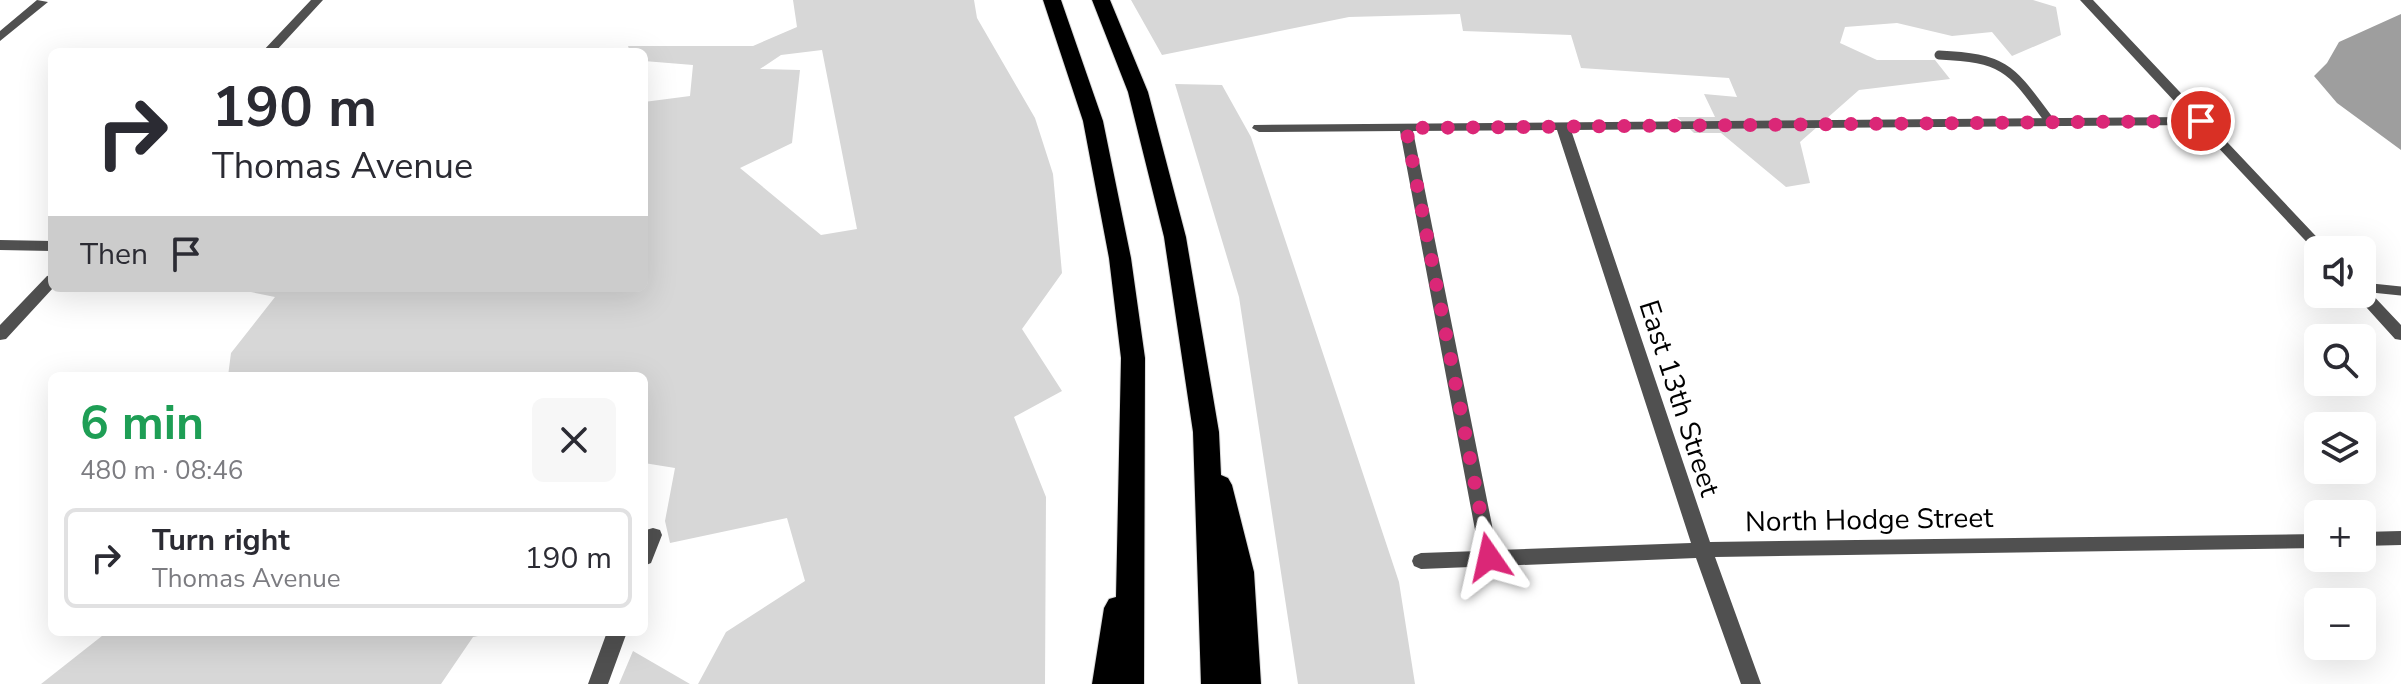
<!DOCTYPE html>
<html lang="en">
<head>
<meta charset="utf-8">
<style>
	:root { --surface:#fff; --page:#f7f7f7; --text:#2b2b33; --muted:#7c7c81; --line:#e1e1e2 }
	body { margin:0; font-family:"Nunito Sans",sans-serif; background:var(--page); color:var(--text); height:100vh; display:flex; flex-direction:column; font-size:30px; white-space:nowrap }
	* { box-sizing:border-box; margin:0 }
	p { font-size:26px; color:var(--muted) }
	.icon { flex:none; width:44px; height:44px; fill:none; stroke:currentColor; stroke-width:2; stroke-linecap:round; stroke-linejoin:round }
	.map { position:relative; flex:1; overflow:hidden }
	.sheet { position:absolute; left:48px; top:372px; width:600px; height:264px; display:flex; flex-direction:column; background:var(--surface); border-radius:12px; box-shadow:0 8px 32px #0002 }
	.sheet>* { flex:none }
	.banner { position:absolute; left:48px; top:48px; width:600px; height:244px; border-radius:12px; box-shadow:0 8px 32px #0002; background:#fff; color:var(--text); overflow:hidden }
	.buttons { position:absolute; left:2304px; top:236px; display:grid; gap:16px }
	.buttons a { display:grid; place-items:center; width:72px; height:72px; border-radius:12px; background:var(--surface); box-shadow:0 8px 32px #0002; font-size:40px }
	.pin { position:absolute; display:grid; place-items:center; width:68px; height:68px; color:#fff; margin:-34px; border:4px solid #fff; border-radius:50%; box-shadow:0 2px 8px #0007 }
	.me { position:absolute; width:88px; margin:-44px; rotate:349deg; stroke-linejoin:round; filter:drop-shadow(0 0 6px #0008) }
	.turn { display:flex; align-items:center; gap:28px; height:168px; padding:0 32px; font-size:36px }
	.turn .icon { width:104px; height:104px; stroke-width:2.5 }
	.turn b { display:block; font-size:56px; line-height:68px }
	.then { display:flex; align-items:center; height:76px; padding:0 32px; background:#0003; gap:16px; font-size:30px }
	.round { display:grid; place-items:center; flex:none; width:84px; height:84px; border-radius:12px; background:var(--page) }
	.head { display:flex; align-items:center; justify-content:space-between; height:136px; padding:0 32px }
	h1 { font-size:48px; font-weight:700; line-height:60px; color:#1e9e55 }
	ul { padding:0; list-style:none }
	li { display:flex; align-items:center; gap:24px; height:100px; margin:0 16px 12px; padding:0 16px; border:4px solid var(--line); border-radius:12px }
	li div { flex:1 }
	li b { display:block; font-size:30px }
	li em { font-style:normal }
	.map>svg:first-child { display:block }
</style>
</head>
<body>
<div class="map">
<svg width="2401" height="684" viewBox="0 0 2401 684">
	<rect width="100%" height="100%" fill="#fff"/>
	<path fill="#d7d7d7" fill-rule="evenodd" d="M793 0H974L977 18 1035 118 1053 174 1062 273 1022 329 1062 391 1014 417 1046 497 1045 684H698L726 632 805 581 787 518 670 543 665 521 675 468 644 463V376H228L231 353 275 297 231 288H644V102L690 96 693 65 644 61V52H630L628 46H753L797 27ZM822 50 857 229 821 235 740 168 792 143 800 70 760 69 781 55Z
		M1131 0H2033L2056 7 2061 35 2012 56 1992 32 1952 36 1897 23 1845 27 1840 43 1877 60H1935L1950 79 1859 90 1800 142 1810 183 1786 187 1721 133H1694L1677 117H1715L1704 94 1737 97 1729 78 1581 68 1571 35 1463 31 1460 14 1349 17 1162 55Z
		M1175 84 1222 85 1251 137 1399 582 1415 684H1298L1239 297Z
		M107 632H498L473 637 441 684H41Z
		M633 651 690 684H619Z"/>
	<path fill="#9e9e9e" d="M2401 14V150L2337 103 2314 76 2327 63 2339 42Z"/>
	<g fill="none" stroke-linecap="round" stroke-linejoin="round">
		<g stroke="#dbdbdb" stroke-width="2">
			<path id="highway" d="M1043 0H1061L1103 121 1131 258 1145 358 1144 684H1092L1104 608 1109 599 1116 597 1121 358 1109 258 1083 121Z
				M1092 0H1110L1148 92 1186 237 1219 432 1221 475 1228 478 1232 485 1254 572 1261 684H1201L1193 432 1164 237 1128 92Z"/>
		</g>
		<path stroke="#505050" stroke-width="9" d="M1939 55C2009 58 2012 71 2052 124
			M2362 287 2401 291"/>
		<path fill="#505050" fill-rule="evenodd" d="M37 0 48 2 0 41V31Z
			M311 0H323L275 52H262Z
			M2080 0H2093L2329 250H2318L2317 253 2197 125 1571 130 1710 542 2318 534V548L1715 557 1761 684H1741L1696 558 1421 569 1414 566 1412 561 1414 556 1421 553 1479 551 1400 131 1259 132 1252 128 1254 125 2189 117ZM1557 130 1691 543 1497 550 1413 131Z
			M0 240 52 241V251L0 250Z
			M52 275 53 288 6 339 0 340V325L47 276Z
			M2362 288 2367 289 2401 325V340L2395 339 2357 297 2355 294H2362Z
			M653 528 660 530 662 535 651 563 644 566V535L646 530Z
			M2401 531V545L2362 546V532Z
			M607 632H627L608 684H588Z"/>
		<use href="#highway" fill="#000" fill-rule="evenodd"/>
	</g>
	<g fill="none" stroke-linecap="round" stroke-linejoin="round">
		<path stroke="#db2777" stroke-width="14" stroke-dasharray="0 25.2" d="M1489 557 1406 128 2201 121"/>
	</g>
	<g text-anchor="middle" stroke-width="7" stroke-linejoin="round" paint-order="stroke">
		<g font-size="28" fill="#000" stroke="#fff">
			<text transform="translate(1680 398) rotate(72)" y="10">East 13th Street</text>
			<text transform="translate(1869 519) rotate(-1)" y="10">North Hodge Street</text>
		</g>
	</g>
</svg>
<div class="buttons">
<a><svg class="icon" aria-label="sound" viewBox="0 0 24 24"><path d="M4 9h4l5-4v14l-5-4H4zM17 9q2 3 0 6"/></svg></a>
<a><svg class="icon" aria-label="search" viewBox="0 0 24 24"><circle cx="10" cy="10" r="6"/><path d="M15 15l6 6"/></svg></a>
<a><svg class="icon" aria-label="layers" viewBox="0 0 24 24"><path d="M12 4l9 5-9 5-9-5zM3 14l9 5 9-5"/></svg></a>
<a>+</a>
<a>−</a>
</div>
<div class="pin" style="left:2201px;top:121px;background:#d93025"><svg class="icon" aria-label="arrive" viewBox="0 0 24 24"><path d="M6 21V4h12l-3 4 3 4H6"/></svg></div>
<svg class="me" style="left:1489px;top:557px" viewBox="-20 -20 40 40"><path d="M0-17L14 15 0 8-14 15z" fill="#db2777" stroke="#fff" stroke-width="4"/></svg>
<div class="banner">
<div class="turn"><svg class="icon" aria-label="right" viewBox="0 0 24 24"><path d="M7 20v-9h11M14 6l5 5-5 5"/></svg><div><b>190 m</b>Thomas Avenue</div></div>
<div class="then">Then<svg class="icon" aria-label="arrive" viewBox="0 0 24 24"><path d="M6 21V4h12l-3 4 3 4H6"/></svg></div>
</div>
<section class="sheet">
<div class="head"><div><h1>6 min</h1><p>480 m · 08:46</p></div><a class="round"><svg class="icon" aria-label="close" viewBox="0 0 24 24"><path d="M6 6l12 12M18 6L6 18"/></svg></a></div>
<ul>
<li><svg class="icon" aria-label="right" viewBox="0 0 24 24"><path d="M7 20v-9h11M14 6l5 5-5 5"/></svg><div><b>Turn right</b><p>Thomas Avenue</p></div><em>190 m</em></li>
</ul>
</section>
</div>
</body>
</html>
